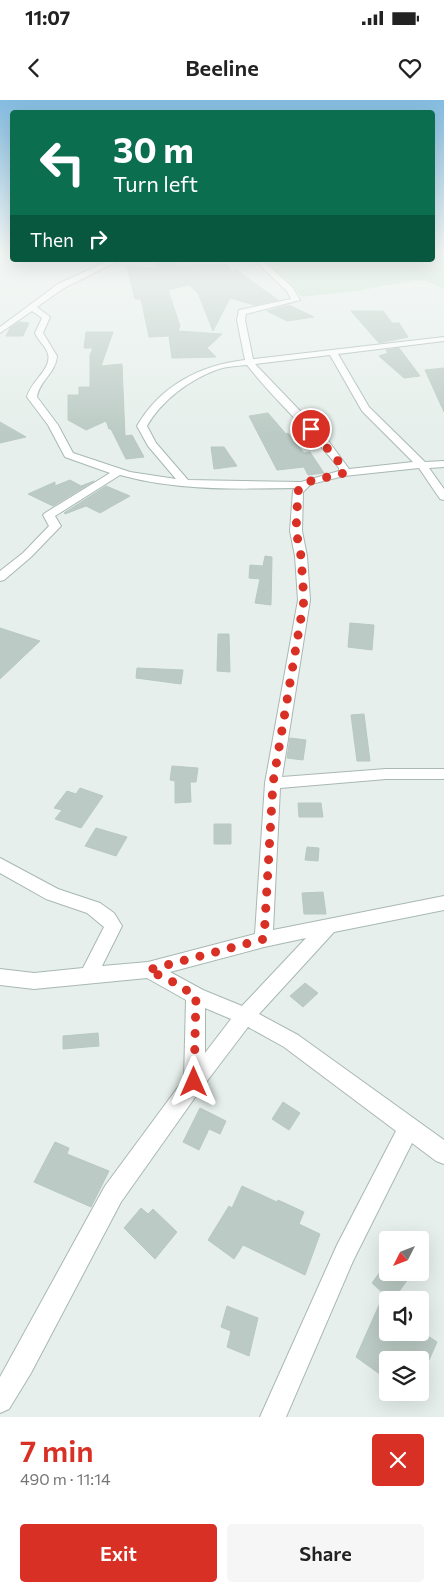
<!DOCTYPE html>
<html lang="en">
<head>
<meta charset="utf-8">
<style>
	:root { --surface:#fff; --page:#f6f6f6; --text:#222; --muted:#767676; --accent:#d93025 }
	body { margin:0; font-family:Commissioner,sans-serif; background:var(--page); color:var(--text); height:100vh; display:flex; flex-direction:column; font-size:19px; white-space:nowrap }
	* { box-sizing:border-box; margin:0 }
	p { font-size:16px; color:var(--muted) }
	.icon { flex:none; width:28px; height:28px; fill:none; stroke:currentColor; stroke-width:2; stroke-linecap:round; stroke-linejoin:round }
	.map { position:relative; height:1317px; overflow:hidden }
	.details { display:flex; flex-direction:column; background:var(--surface); flex:1 }
	.details>* { flex:none }
	.hud { position:absolute; left:10px; top:10px; width:425px; height:152px; border-radius:5px; box-shadow:0 5px 20px #0002; background:#0b6e4f; color:#fff; overflow:hidden }
	.needle { width:32px; rotate:228deg }
	.fabs { position:absolute; left:379px; top:1131px; display:grid; gap:10px }
	.fabs a { display:grid; place-items:center; width:50px; height:50px; border-radius:5px; background:var(--surface); box-shadow:0 5px 20px #0002; font-size:25px }
	.pin { position:absolute; display:grid; place-items:center; width:42px; height:42px; color:#fff; margin:-21px; border:2px solid #fff; border-radius:50%; box-shadow:0 1px 5px #0007 }
	.me { position:absolute; width:55px; margin:-28px; rotate:0deg; stroke-linejoin:round; filter:drop-shadow(0 0 4px #0008) }
	.turn { display:flex; align-items:center; gap:18px; height:105px; padding:0 20px; font-size:22px }
	.turn .icon { width:65px; height:65px; stroke-width:2.5 }
	.turn b { display:block; font-size:35px; line-height:42px }
	.then { display:flex; align-items:center; height:48px; padding:0 20px; background:#0003; gap:10px; font-size:19px }
	.round { display:grid; place-items:center; flex:none; width:52px; height:52px; border-radius:5px; background:var(--page) }
	.headline { display:flex; align-items:center; justify-content:space-between; height:85px; padding:0 20px }
	h1 { font-size:30px; font-weight:600; line-height:38px; color:var(--accent) }
	.action { display:flex; gap:10px; margin-top:auto; padding:10px 20px }
	.action a { flex:1; height:58px; border-radius:5px; background:var(--accent); color:#fff; font-size:20px; font-weight:600; line-height:58px; text-align:center }
	.action a+a { background:var(--page); color:var(--text) }
	.status { display:flex; justify-content:space-between; align-items:center; height:35px; padding:0 25px; background:var(--surface); direction:ltr }
	.status svg { height:14px; fill:currentColor }
	header { display:flex; justify-content:space-between; align-items:center; height:65px; padding:0 20px; background:var(--surface); font-size:22px; font-weight:600 }
	.map>svg:first-child { display:block }
</style>
</head>
<body>
<div class="status"><b>11:07</b><svg viewBox="0 0 49 12"><path d="M0 12V9h3v3zM5 12V6h3v6zM10 12V3h3v9zM15 12V0h3v12zM26 1h20v11H26zM47 4h2v5h-2z"/></svg></div>
<header><svg class="icon" aria-label="back" viewBox="0 0 24 24"><path d="M15 5l-7 7 7 7"/></svg>Beeline<svg class="icon" aria-label="heart" viewBox="0 0 24 24"><path d="M12 20l-8-8c-3-5 5-10 8-4 3-6 11-1 8 4z"/></svg></header>
<div class="map">
<svg width="444" height="1317" viewBox="0 0 444 1317">
	<rect width="100%" height="100%" fill="#e6efeb"/>
	<path fill="#bfe0c8" d="M433 151H444V189L427 181 414 180 362 190 302 197 290 183 264 160H432Z"/>
	<path fill="#bbcac4" stroke="#b8c9c2" d="M159 161H177V166L226 164 234 173 235 169 278 200 254 205 230 198 213 231 198 193 189 185 168 190 180 226 178 231 222 234 207 248 216 257 172 258 169 236 149 237 141 199H135L127 166 155 168Z
		M289 205 314 217 287 221 267 211Z
		M351 211H383L392 223H399L408 237 379 243Z
		M19 222 29 223 23 236H6L10 228Z
		M86 232H113L101 266 122 264 125 336 132 335 144 357 126 359 111 329H109L106 321 86 330 68 320V295H79V287H90V255L93 248H84Z
		M399 248 420 276 404 278 379 256 388 253 386 250Z
		M444 268V312L425 270Z
		M268 313 286 334 288 333 304 353 310 352 324 373 308 375 304 367 277 370 249 316Z
		M0 322 26 337 0 343Z
		M211 347H224L237 366 214 369Z
		M70 380 81 386 94 381 53 406 28 394 55 382V386Z
		M106 386 130 396 100 413 86 406 65 414 64 413Z
		M265 456 272 457 271 505 255 503 260 479 249 478 250 465 263 466Z
		M350 523 374 525 372 550 348 547Z
		M0 528 40 541 0 579Z
		M218 534H229L230 572 217 571Z
		M137 568 183 570 181 584 136 578Z
		M364 614 370 661H357L351 615Z
		M290 638 306 640 303 660 287 658Z
		M172 666 198 668 196 682H190L191 702 175 703V681L170 680Z
		M80 688 103 696 81 728 55 719 62 710 54 708 67 691 76 694Z
		M298 703H321L323 717H299Z
		M214 724H231V744H214Z
		M96 728 127 737 116 756 85 746Z
		M307 747 319 748 318 761 305 760Z
		M323 792 326 814H304L302 793Z
		M305 883 318 893 303 907 290 896Z
		M98 933 99 946 63 949V936Z
		M283 1002 300 1013 289 1030 272 1019Z
		M200 1008 226 1021 220 1034 209 1029 199 1050 183 1042Z
		M55 1042 69 1048 67 1054 109 1071 91 1107 34 1082Z
		M242 1086 277 1102 278 1100 304 1112 299 1124 320 1134 305 1175 243 1145 234 1159 208 1140 229 1106 232 1108Z
		M141 1108 148 1114 153 1109 177 1132 155 1159 124 1128Z
		M380 1172H413L393 1200 388 1197V1232H422L437 1242 429 1260H388V1280L356 1257 384 1194 372 1183Z
		M227 1206 258 1218 249 1256 227 1247 231 1231 221 1227Z"/>
	<g fill="none" stroke-linecap="round" stroke-linejoin="round">
		<g stroke="#a8b8b2" stroke-width="2">
			<path id="minor" d="M110 160H120L64 188 37 207 50 217 43 233 57 256C56 273 39 281 37 297L58 325 73 353 130 372 176 379 148 346 137 326C160 286 200 265 245 260L237 220 239 210 291 199 287 191 254 160H262L293 188 300 200 246 214 245 220 253 259 444 237V241L338 254 369 307 425 362 444 361V367L429 368 444 389V400L440 399 419 368 344 376 311 384 303 392 302 431 307 456 310 500 282 677 386 669H444V679H386L280 688 273 830 444 796V810L334 832 259 914 298 935 444 1040V1064L436 1061 412 1043 353 1161 286 1317H260L337 1145 396 1031 284 947 248 927 201 989 121 1102 31 1273 9 1309 0 1313V1277L105 1086 184 979 186 900 147 878 34 889 0 885V869L34 873 83 868 104 827 87 813 46 799 0 773V758L58 789 100 803 114 813 122 826 102 866 148 862 255 834 265 683 298 500 295 456 290 431 293 391 295 388C237 389 177 391 120 375L55 416 61 426 59 428 31 457 4 480 0 481V471L23 453 49 426 43 415 45 413 110 373 65 357 48 325 27 297C30 282 52 269 48 254 46 246 38 241 35 233L42 218 32 211 0 233V227L58 184ZM330 255 362 311 413 362 349 369 327 339 255 264ZM247 265C275 301 311 332 339 368V371L301 382 188 380 156 343 147 326C161 301 189 280 216 270 226 266 237 266 247 265ZM306 838 242 906 203 890 170 872 264 847ZM205 908 231 919 205 953Z"/>
		</g>
		<use href="#minor" fill="#fff" fill-rule="evenodd"/>
	</g>
	<linearGradient id="sky" x2="0" y2="1"><stop stop-color="#84bce0"/><stop offset="0.45" stop-color="#f4f8f6"/><stop offset="1" stop-color="#f4f8f6" stop-opacity="0"/></linearGradient>
	<rect width="444" height="336" fill="url(#sky)"/>
	<g fill="none" stroke-linecap="round" stroke-linejoin="round">
		<path stroke="#d93025" stroke-width="9" stroke-dasharray="0 16.2" d="M194 982 196 896 173 882 148 870 264 839 273 683 304 500 301 456 296 431 298 391 307 382 344 373V368L311 329"/>
	</g>
</svg>
<div class="fabs">
<a><svg class="needle" viewBox="-14 -14 28 28"><path d="M0-13l5 13h-10z" fill="#e53935"/><path d="M0 13l5-13h-10z" fill="#767676"/></svg></a>
<a><svg class="icon" aria-label="sound" viewBox="0 0 24 24"><path d="M4 9h4l5-4v14l-5-4H4zM17 9q2 3 0 6"/></svg></a>
<a><svg class="icon" aria-label="layers" viewBox="0 0 24 24"><path d="M12 4l9 5-9 5-9-5zM3 14l9 5 9-5"/></svg></a>
</div>
<div class="pin" style="left:311px;top:329px;background:#d93025"><svg class="icon" aria-label="arrive" viewBox="0 0 24 24"><path d="M6 21V4h12l-3 4 3 4H6"/></svg></div>
<svg class="me" style="left:194px;top:982px" viewBox="-20 -20 40 40"><path d="M0-17L14 15 0 8-14 15z" fill="#d93025" stroke="#fff" stroke-width="4"/></svg>
<div class="hud">
<div class="turn"><svg class="icon" aria-label="left" viewBox="0 0 24 24"><path d="M17 20v-9H6M10 6l-5 5 5 5"/></svg><div><b>30 m</b>Turn left</div></div>
<div class="then">Then<svg class="icon" aria-label="right" viewBox="0 0 24 24"><path d="M7 20v-9h11M14 6l5 5-5 5"/></svg></div>
</div>
</div>
<section class="details">
<div class="headline"><div><h1>7 min</h1><p>490 m · 11:14</p></div><a class="round" style="background:#d93025;color:#fff"><svg class="icon" aria-label="close" viewBox="0 0 24 24"><path d="M6 6l12 12M18 6L6 18"/></svg></a></div>
<div class="action"><a>Exit</a><a>Share</a></div>
</section>
</body>
</html>
